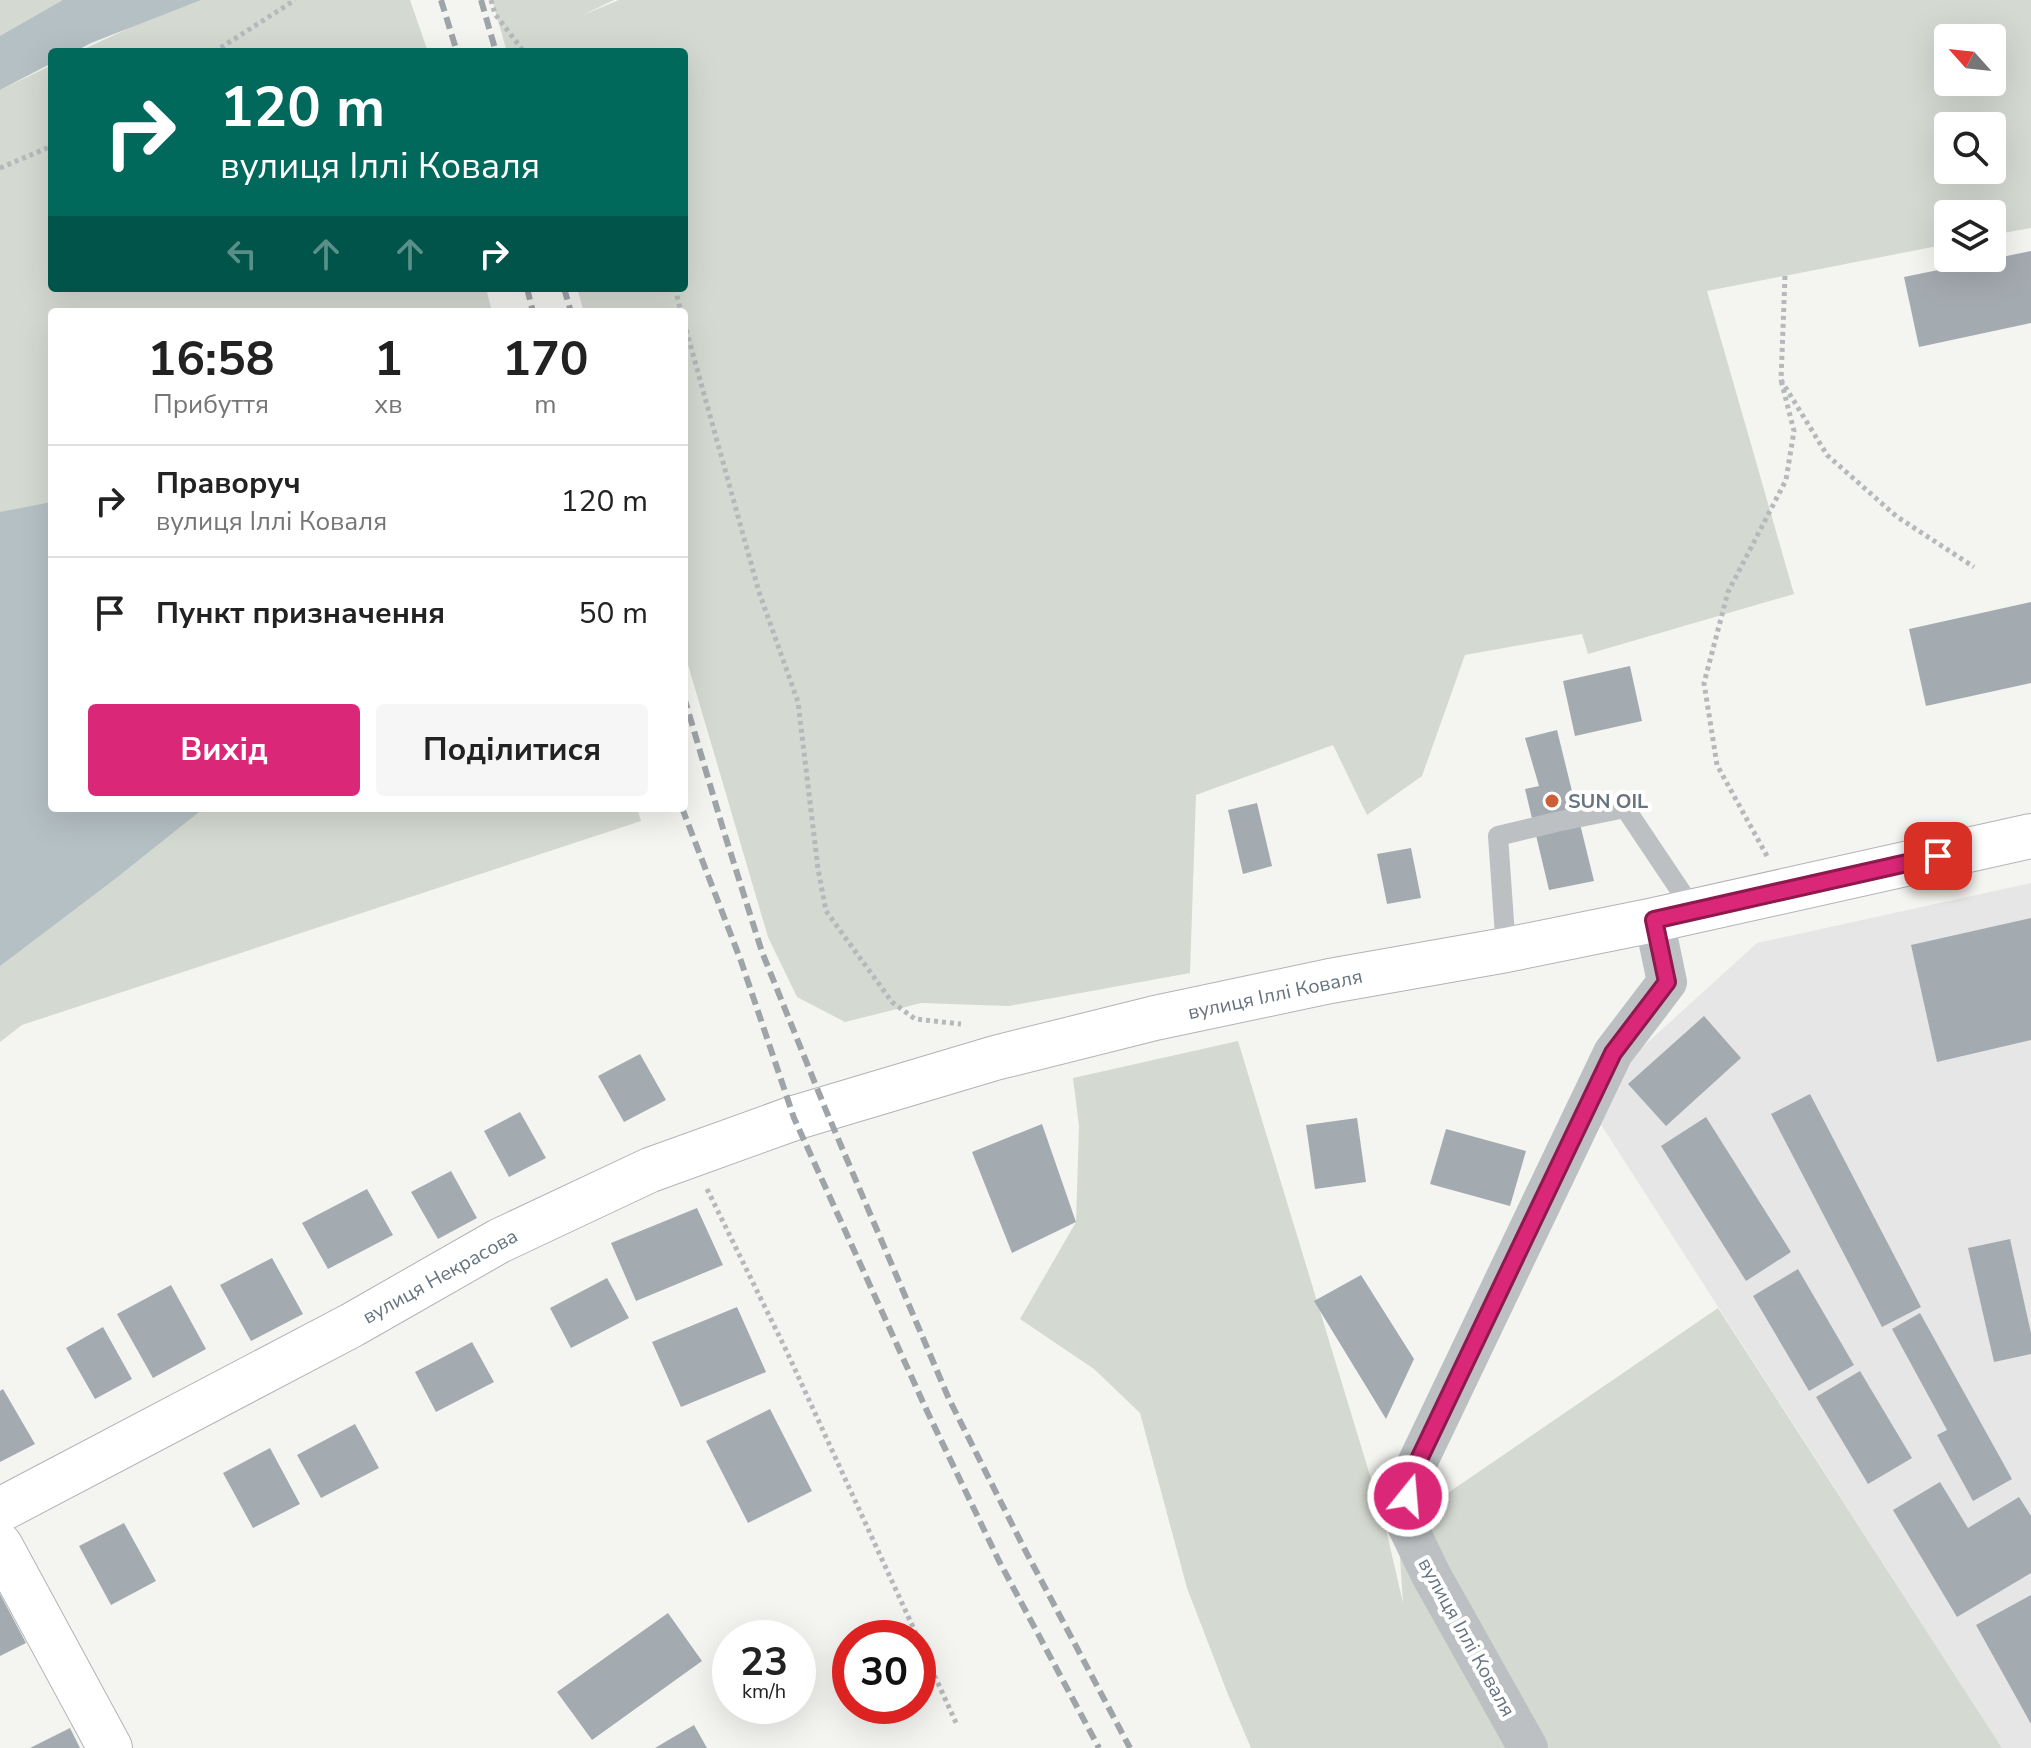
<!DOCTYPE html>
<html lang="uk">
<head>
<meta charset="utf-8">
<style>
	:root { --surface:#fff; --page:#f6f6f6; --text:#222; --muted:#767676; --line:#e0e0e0; --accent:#db2777 }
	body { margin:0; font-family:"Nunito Sans",sans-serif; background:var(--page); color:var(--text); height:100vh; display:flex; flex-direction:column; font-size:30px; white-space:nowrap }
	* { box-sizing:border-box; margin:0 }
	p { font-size:26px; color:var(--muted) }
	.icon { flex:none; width:44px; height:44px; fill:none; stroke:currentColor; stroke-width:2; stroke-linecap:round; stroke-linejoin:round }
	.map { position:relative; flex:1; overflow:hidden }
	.details { position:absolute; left:48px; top:308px; width:640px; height:504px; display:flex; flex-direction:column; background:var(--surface); border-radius:8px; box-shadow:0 8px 32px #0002 }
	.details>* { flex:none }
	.hud { position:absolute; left:48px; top:48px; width:640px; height:244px; border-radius:8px; box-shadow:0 8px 32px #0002; background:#00695c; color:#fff; overflow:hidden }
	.needle { width:52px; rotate:297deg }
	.buttons { position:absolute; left:1934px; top:24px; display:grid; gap:16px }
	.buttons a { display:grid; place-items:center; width:72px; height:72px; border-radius:8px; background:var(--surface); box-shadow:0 8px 32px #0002; font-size:40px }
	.speed { position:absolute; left:712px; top:1620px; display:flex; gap:16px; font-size:40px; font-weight:700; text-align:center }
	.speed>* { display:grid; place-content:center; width:104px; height:104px; border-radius:50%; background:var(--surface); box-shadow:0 8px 32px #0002; line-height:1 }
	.speed small { font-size:20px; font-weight:400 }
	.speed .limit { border:12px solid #d22; background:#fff; color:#111 }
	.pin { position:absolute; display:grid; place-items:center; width:68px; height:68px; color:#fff; margin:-34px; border-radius:16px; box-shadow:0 4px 12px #0006 }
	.me { position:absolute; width:88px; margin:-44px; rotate:17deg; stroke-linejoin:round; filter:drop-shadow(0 0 6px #0008) }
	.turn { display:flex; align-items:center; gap:28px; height:168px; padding:0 40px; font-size:36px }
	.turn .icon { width:104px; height:104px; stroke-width:2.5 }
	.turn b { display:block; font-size:56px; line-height:68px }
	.lanes { display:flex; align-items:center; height:76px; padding:0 40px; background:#0003; justify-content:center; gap:40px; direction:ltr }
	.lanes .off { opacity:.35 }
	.eta { display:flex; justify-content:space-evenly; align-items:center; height:136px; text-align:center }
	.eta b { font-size:48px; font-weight:700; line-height:56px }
	.button { display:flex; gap:16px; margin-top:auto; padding:16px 40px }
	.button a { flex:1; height:92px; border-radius:8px; background:var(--accent); color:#fff; font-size:32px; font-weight:700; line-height:92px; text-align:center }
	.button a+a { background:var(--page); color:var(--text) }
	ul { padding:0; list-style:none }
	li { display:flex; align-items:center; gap:24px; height:112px; padding:0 40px; border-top:2px solid var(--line) }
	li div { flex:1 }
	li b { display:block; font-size:30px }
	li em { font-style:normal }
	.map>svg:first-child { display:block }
</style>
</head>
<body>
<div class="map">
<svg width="2031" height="1748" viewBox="0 0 2031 1748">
	<rect width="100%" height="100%" fill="#f4f5f1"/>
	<path fill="#e5e6e5" d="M2031 883V1748H2002L1598 1120 1625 1063 1757 943Z"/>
	<path fill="#d4d9d1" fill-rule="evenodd" d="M0 0H106L0 43Z
		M189 0H410L428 52H78Z
		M492 0H614L583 15 619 0H2031V228L1992 235V214H1948V244L1707 291 1794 594 1588 654 1582 634 1465 655 1422 776 1367 815 1333 745 1196 795 1190 973 1009 1006 921 1003 845 1022 797 997 768 937 684 651V312H584L577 288H684V52H507ZM1948 38H1992V82H1948ZM1948 126H1992V170H1948Z
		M52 65V288H486L492 312H52V808H637L641 821 22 1025 0 1042V90Z
		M1238 1041 1385 1525 1403 1603 1398 1527 1718 1308 2002 1748H1251L1227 1692 1187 1588 1140 1413 1094 1369 1020 1319 1076 1222 1079 1126 1073 1078Z"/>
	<path fill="#b5c0c4" d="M63 0H201L91 43 74 52H52V63L0 90V36Z
		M52 502V808H204L115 879 0 966V512Z"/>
	<path fill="#a4abb0" d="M2031 251V323L1919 347 1904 277Z
		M2031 602V683L1926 706 1909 629Z
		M1630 666 1642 721 1575 736 1563 681Z
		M1557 730 1594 881 1549 890 1525 789 1539 786 1525 738Z
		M1257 803 1272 866 1243 874 1228 810Z
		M1411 848 1421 898 1387 904 1377 854Z
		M2031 918V1040L1937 1062 1911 945Z
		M1704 1016 1741 1058 1666 1126 1628 1084Z
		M640 1054 666 1100 624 1122 598 1076Z
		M1810 1094 1921 1307 1882 1327 1771 1114Z
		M520 1112 546 1158 509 1177 484 1131Z
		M1706 1117 1791 1252 1746 1281 1661 1146Z
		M1357 1118 1366 1182 1315 1189 1306 1125Z
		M1042 1124 1076 1222 1012 1253 972 1152Z
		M1446 1129 1526 1151 1510 1206 1430 1184Z
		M451 1171 477 1218 438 1239 411 1192Z
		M367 1189 393 1235 328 1269 302 1223Z
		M697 1208 723 1265 636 1301 611 1243Z
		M2010 1239 2031 1333V1354L1994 1362 1968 1248Z
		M272 1258 303 1314 251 1341 220 1285Z
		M1798 1269 1854 1365 1809 1391 1753 1296Z
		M1361 1275 1414 1359 1386 1419 1314 1301Z
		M607 1278 629 1318 571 1348 550 1308Z
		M171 1285 206 1349 153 1378 117 1314Z
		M737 1307 766 1372 681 1407 652 1342Z
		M1920 1313 2012 1479 1973 1501 1937 1435 1947 1430 1892 1329Z
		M103 1327 132 1379 95 1399 66 1348Z
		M472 1342 494 1382 436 1412 415 1372Z
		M1860 1371 1912 1458 1868 1484 1816 1397Z
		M3 1389 35 1444 0 1462V1391Z
		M770 1409 812 1491 748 1523 706 1441Z
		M355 1424 379 1468 321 1498 297 1455Z
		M270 1448 300 1504 253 1528 223 1473Z
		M1940 1482 1968 1528 2019 1497 2031 1516V1573L1957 1617 1893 1510Z
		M124 1523 156 1581 111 1605 79 1546Z
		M0 1594 26 1643 0 1656Z
		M2031 1595V1724L1976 1625Z
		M668 1613 702 1661 592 1740 557 1692Z
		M694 1725 707 1748H655Z
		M70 1728 80 1748H30Z"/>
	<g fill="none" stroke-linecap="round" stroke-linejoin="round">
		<g stroke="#b0b4b7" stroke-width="46">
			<path id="primary" d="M0 1510 352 1325 499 1241 650 1170 794 1118 995 1058 1155 1018 1330 981 1506 950 1654 920 2031 836
				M0 1545 110 1748"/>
		</g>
		<path stroke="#b6b9bb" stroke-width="5" stroke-dasharray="4 4" stroke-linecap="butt" d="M491 0 495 14 524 52
			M214 52 295 0
			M0 168 52 146
			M1785 276 1781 380 1827 455 1896 516 1974 567
			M675 288 681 312
			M684 322 759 592 798 702 818 869 826 911 892 1002 915 1019 961 1024
			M1767 856 1717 765 1704 683 1728 592 1786 480 1794 431 1781 380
			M707 1189 787 1352 918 1638
			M918 1639 957 1725"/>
		<path stroke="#bcc0c3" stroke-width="20" d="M1506 950 1498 836 1556 822 1625 808 1694 911"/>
		<path stroke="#bcc0c3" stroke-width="40" d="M1528 1748 1431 1575 1404 1519 1412 1474 1613 1053 1667 982 1654 920"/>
		<use href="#primary" stroke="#fff" stroke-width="44"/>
		<path stroke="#9ea4a8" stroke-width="6" stroke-dasharray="12 6" stroke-linecap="butt" d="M441 0 457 52
			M481 0 496 52
			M527 288 533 312
			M564 288 571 312
			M684 697 724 832 762 952 825 1108 949 1399 1024 1548 1130 1748
			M682 808 741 961 794 1118 927 1411 999 1561 1099 1748"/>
	</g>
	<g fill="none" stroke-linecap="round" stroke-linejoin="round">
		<g stroke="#8e194d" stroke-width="20">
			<path id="route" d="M1408 1496 1412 1474 1613 1053 1667 982 1654 920 1938 856"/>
		</g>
		<use href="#route" stroke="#db2777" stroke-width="14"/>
	</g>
	<circle fill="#ce5e38" stroke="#fff" stroke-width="3" cx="1552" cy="801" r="8"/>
	<g text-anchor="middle" stroke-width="8" stroke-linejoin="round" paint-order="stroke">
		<g font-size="20" font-weight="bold" fill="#67747f" stroke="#fff" text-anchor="start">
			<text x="1568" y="808">SUN OIL</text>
		</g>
		<g font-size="20" fill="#67747f" stroke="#fff">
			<text transform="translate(1275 994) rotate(-12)" y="7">вулиця Іллі Коваля</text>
			<text transform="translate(440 1276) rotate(-29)" y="7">вулиця Некрасова</text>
			<text transform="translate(1467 1637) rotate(61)" y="7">вулиця Іллі Коваля</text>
		</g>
	</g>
</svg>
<div class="buttons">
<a><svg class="needle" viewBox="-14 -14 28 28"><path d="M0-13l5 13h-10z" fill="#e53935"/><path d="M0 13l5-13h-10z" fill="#767676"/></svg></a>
<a><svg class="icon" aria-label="search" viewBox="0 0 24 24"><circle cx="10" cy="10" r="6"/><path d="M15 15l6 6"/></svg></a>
<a><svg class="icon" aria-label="layers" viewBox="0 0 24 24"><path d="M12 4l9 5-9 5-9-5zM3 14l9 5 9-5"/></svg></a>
</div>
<div class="speed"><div>23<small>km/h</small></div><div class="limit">30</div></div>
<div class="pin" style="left:1938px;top:856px;background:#d93025"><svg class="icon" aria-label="arrive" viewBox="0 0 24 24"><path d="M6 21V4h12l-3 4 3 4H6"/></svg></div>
<svg class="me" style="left:1408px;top:1496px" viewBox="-20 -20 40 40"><circle r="17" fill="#db2777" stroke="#fff" stroke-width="3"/><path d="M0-11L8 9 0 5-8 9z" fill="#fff"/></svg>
<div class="hud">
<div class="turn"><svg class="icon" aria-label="right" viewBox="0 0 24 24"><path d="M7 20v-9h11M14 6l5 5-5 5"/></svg><div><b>120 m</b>вулиця Іллі Коваля</div></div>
<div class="lanes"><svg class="icon off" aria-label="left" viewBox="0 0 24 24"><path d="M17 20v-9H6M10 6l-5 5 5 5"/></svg><svg class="icon off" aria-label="ahead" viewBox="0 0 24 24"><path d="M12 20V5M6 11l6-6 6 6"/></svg><svg class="icon off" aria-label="ahead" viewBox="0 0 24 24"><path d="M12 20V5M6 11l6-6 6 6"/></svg><svg class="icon" aria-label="right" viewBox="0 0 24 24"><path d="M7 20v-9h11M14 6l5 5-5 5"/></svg></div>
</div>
<section class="details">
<div class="eta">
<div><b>16:58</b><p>Прибуття</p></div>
<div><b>1</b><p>хв</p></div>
<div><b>170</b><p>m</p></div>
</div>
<ul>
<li><svg class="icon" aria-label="right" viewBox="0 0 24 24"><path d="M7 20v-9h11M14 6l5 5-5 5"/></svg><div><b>Праворуч</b><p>вулиця Іллі Коваля</p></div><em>120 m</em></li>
<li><svg class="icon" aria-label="arrive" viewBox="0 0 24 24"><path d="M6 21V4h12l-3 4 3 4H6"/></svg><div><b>Пункт призначення</b></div><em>50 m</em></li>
</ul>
<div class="button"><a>Вихід</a><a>Поділитися</a></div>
</section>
</div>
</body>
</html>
